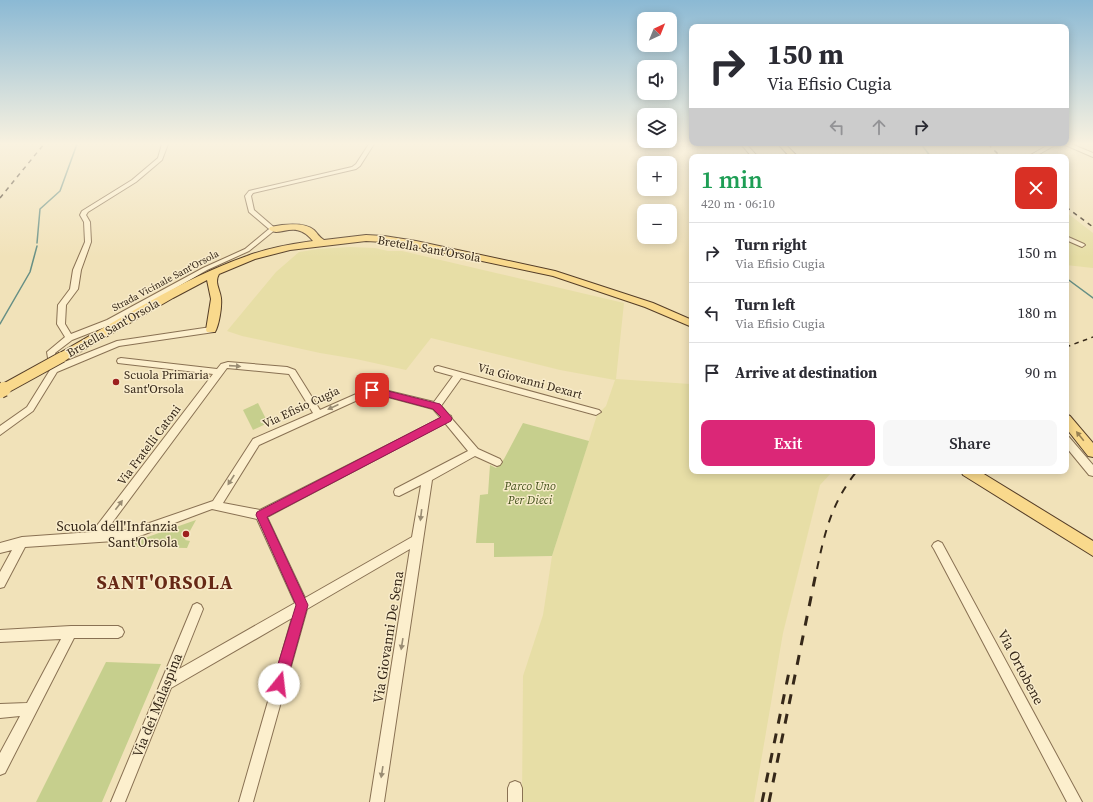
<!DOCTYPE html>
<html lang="en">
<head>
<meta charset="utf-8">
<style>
	:root { --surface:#fff; --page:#f7f7f7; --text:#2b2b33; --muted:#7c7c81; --line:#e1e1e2; --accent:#db2777 }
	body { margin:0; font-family:"Source Serif 4",serif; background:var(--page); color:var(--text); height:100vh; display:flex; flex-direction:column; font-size:15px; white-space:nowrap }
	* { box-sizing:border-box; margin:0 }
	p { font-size:13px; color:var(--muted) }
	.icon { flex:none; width:22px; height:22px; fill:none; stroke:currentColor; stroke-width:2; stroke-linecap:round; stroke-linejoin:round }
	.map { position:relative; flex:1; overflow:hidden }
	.side { position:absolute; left:689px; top:154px; width:380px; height:320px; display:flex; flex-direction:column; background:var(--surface); border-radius:8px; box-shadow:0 2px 10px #0003 }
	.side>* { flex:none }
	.guide { position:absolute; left:689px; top:24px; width:380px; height:122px; border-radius:8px; box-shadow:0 2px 10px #0003; background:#fff; color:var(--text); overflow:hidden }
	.needle { width:26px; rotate:43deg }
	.controls { position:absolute; left:637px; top:12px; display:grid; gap:8px }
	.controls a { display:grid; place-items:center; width:40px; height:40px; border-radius:8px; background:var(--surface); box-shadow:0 2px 10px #0003; font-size:20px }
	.pin { position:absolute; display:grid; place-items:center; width:34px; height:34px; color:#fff; margin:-17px; border-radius:8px; box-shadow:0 2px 6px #0006 }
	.me { position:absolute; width:44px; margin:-22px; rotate:16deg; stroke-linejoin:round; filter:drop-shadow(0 0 3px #0008) }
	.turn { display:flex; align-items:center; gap:14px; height:84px; padding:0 12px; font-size:18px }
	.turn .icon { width:52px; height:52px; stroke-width:2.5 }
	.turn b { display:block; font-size:28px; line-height:34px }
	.lanes { display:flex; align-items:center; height:38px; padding:0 12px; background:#0003; justify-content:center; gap:20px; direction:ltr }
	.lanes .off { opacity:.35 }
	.round { display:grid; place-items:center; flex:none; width:42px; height:42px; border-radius:8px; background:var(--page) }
	.summary { display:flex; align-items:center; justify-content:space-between; height:68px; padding:0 12px }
	h1 { font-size:24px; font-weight:600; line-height:30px; color:#1e9e55 }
	.action { display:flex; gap:8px; margin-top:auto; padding:8px 12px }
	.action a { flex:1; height:46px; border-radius:8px; background:var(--accent); color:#fff; font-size:16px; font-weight:600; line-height:46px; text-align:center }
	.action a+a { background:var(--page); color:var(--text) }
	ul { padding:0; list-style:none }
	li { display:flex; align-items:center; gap:12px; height:60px; padding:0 12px; border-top:1px solid var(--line) }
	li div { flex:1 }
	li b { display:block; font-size:15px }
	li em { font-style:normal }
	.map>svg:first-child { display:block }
</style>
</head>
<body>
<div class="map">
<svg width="1093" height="802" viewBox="0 0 1093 802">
	<rect width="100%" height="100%" fill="#f1e2b9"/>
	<path fill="#e7dea6" d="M1066 212 1093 233V268L1066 265Z
		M350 247 375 248 388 251H402L624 303 616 379 690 384 692 388V471H833L820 485 783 633 754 802H522L523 676 543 615 552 556 597 415 606 406 615 380 560 370 431 338 406 370 356 359 320 353 242 336 227 331 276 272 299 252 318 249Z"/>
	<path fill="#c6cf8d" d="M258 403 268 423 253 430 243 410Z
		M523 423 589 441 552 556 494 557V543H476L480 495 488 494 490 465 496 468 504 459Z
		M196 520 185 540 190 541 187 548 135 547 134 544 139 542V540Z
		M106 662 161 664 102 802H36Z"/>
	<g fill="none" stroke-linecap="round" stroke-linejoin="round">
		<path stroke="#668f85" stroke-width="1.5" d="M921 144 931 157
			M37 243 40 209 60 191 77 144
			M1066 278 1093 298
			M0 324 30 272 37 246"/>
		<g stroke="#897153" stroke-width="2">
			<path id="minor" d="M162 144H168L162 160 136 182 88 212 86 215 90 222 91 242 81 270 78 289 66 305 65 324 71 334 107 320 203 268 245 249 269 229 249 212 245 196 249 191 352 167 356 164 369 144H374L360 166 356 169 253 193 251 196 254 210 276 229 249 251 207 270 113 324 72 340 55 353 57 365 117 341 211 327 215 330 214 332 119 346 57 372 33 411 0 435V426L27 407 50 370 47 352 65 337 57 324 58 305 70 289 73 270 85 242 84 222 80 215 82 211 132 180 158 158Z
				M741 144H746L758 157H752Z
				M1050 144H1057L1034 157H1027Z
				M1063 144H1071L1093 153V157Z
				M1066 236 1084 244 1085 245 1082 247 1066 240Z
				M121 358 217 369 221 364 228 362 287 367 295 370 320 410 372 387 434 402 453 376 435 371 434 369 435 367 438 366 599 410 601 412 596 415 461 378 441 406 449 415 451 416 452 419 478 449 500 459 502 462 500 465 497 466 475 456 432 480 384 802H370L410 549 307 609 253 802H239L292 618 171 688 125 802H111L193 605 197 603 201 605 203 609 179 669 295 603 257 519 212 509 129 540 25 547 4 587 0 588V572L12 550 0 553V543L22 537 92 532 213 374 118 363 117 361 118 359ZM227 368 289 374 313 413 253 439 213 501 129 530 106 531ZM373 393 433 409 441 418 260 510 223 503 259 445ZM445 423 468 451 395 489 394 492 395 495 399 496 421 485 412 537 305 598 267 517Z
				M1066 436 1069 437 1093 465V476L1089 475 1066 447Z
				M938 541 942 543 1082 802H1067L934 549 932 546 934 543Z
				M71 626H118L122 628 124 632 122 636 118 638H74L5 773 0 775V753L20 716 0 718V704L27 703 61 639 0 642V630Z
				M515 781 520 783 522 788V802H508V788L510 783Z"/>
		</g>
		<g stroke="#553e28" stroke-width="2">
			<path id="major" d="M778 144H785L798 157H790Z
				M282 225C292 224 306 223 314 230 318 234 319 237 324 240L366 235 384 236 416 241 555 271 653 303 692 320V327L645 307 553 276 416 247 384 242 366 241 290 250 255 259 219 274C214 283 220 289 221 298 222 307 219 325 215 332H207L206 330 211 299 207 280 173 298 66 360H58L56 357 58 354C119 320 181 279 247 256 268 248 291 244 313 241 295 218 279 239 269 229L270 227Z
				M1066 414 1070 416 1093 443V457L1088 456 1066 428Z
				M961 471H979L1093 541V556L963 475Z"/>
		</g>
		<use href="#minor" fill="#fcefcd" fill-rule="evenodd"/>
		<use href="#major" fill="#f9d98c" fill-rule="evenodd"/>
		<path stroke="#362819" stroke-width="1.5" stroke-dasharray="4.5 4.5" stroke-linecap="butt" d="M988 144 1001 157
			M0 198 44 144
			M1066 207 1093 227
			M1066 347 1093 337"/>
		<path stroke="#362819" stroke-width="2" stroke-dasharray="8 8" stroke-linecap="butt" d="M817 569C825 531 832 502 857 471"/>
		<path stroke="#362819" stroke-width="3" stroke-dasharray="10 10" stroke-linecap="butt" d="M762 802 790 667
			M769 802 817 568"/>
		<g stroke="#553e28" stroke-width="12" stroke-linecap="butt">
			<path id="major-bridge-far1" d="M2 390 62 357"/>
		</g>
		<g stroke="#553e28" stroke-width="16" stroke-linecap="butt">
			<path id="major-bridge" d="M0 391 4 389"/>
		</g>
		<use href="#major-bridge-far1" stroke="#f9d98c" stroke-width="10"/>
		<use href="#major-bridge" stroke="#f9d98c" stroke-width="14"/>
	</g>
	<defs><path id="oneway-solid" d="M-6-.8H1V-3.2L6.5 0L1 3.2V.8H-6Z"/></defs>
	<g fill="#998c73">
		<use href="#oneway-solid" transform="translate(235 366) rotate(4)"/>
		<use href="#oneway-solid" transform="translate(333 407) rotate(156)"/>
		<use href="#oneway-solid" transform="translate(231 480) rotate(123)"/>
		<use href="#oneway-solid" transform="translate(119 505) rotate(-53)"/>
		<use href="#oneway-solid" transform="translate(421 515) rotate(97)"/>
		<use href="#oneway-solid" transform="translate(402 644) rotate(99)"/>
		<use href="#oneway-solid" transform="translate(382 772) rotate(99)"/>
	</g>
	<use fill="#988052" href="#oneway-solid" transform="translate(1080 436) rotate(-129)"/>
	<linearGradient id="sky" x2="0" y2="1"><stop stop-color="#8bb9d4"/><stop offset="0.56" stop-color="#f9f2e0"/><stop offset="1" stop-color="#f9f2e0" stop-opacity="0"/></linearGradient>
	<rect width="1093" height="257" fill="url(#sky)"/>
	<path fill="#db2777" stroke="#8e194d" d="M369 387H372L440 404 452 418 451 421 267 517 308 605 286 684 284 689 279 691 274 689 272 684 296 605 256 515 257 512 441 417 433 409 369 392 368 390Z"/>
	<g fill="#9c201e" stroke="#f8ebca" stroke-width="1.5">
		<circle cx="116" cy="382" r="4"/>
		<circle cx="186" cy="534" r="4"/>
	</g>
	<g text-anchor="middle" stroke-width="3" stroke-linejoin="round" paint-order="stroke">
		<g font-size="10" fill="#362819" stroke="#f8ebca">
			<text transform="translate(165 280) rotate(-28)" y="4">Strada Vicinale Sant'Orsola</text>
		</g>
		<g font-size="12" fill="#362819" stroke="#f8ebca">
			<text transform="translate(429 249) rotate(10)" y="4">Bretella Sant'Orsola</text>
			<text transform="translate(113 328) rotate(-30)" y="4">Bretella Sant'Orsola</text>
			<text transform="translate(530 381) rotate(15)" y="4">Via Giovanni Dexart</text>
			<text transform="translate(301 407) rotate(-25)" y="4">Via Efisio Cugia</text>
			<text transform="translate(149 445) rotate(-53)" y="4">Via Fratelli Catoni</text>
		</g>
		<g font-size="12" fill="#362819" stroke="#f8ebca" text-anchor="start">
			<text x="124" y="379">Scuola Primaria<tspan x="124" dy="14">Sant'Orsola</tspan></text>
		</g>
		<g font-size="12" font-style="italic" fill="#46541e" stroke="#f8ebca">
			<text x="530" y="490">Parco Uno<tspan x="530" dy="14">Per Dieci</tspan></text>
		</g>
		<g font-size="14" fill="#362819" stroke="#f8ebca" text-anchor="end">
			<text x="178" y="531">Scuola dell'Infanzia<tspan x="178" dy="16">Sant'Orsola</tspan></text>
		</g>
		<g font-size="14" fill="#362819" stroke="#f8ebca">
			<text transform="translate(388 637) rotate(-81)" y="5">Via Giovanni De Sena</text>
			<text transform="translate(1021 667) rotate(62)" y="5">Via Ortobene</text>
			<text transform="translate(157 705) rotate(-68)" y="5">Via dei Malaspina</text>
		</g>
		<g font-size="19" font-weight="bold" letter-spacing="1" fill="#662815" stroke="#f8ebca">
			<text x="165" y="589">SANT'ORSOLA</text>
		</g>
	</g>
</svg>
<div class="controls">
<a><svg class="needle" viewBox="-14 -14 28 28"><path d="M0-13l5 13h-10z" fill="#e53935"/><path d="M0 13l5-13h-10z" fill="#7c7c81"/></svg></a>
<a><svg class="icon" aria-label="sound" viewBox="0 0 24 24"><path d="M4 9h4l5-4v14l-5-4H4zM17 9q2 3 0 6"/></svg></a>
<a><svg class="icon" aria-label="layers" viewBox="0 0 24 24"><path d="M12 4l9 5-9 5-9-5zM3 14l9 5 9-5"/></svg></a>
<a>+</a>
<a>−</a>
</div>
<div class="pin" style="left:372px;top:390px;background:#d93025"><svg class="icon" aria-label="arrive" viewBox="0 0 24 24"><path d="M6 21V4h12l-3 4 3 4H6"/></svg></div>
<svg class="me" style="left:279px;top:684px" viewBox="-20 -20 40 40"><circle r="19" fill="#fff"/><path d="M0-13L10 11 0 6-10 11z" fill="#db2777"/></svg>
<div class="guide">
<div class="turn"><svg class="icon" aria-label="right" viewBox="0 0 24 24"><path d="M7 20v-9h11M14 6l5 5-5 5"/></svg><div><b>150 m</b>Via Efisio Cugia</div></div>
<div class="lanes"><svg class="icon off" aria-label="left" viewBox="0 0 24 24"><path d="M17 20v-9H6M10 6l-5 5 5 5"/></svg><svg class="icon off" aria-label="ahead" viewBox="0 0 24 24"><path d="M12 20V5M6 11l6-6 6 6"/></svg><svg class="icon" aria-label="right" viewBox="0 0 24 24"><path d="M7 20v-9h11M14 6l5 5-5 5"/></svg></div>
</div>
<section class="side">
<div class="summary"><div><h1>1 min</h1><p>420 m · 06:10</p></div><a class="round" style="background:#d93025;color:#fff"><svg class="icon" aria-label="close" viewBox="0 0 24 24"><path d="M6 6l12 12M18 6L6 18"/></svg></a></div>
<ul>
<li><svg class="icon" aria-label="right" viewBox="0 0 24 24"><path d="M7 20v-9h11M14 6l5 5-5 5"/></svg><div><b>Turn right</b><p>Via Efisio Cugia</p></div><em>150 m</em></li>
<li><svg class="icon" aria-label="left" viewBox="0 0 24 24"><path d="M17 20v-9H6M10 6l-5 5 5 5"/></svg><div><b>Turn left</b><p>Via Efisio Cugia</p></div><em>180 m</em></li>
<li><svg class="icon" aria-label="arrive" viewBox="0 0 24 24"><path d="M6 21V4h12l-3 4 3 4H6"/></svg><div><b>Arrive at destination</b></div><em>90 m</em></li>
</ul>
<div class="action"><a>Exit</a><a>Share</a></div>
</section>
</div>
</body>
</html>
